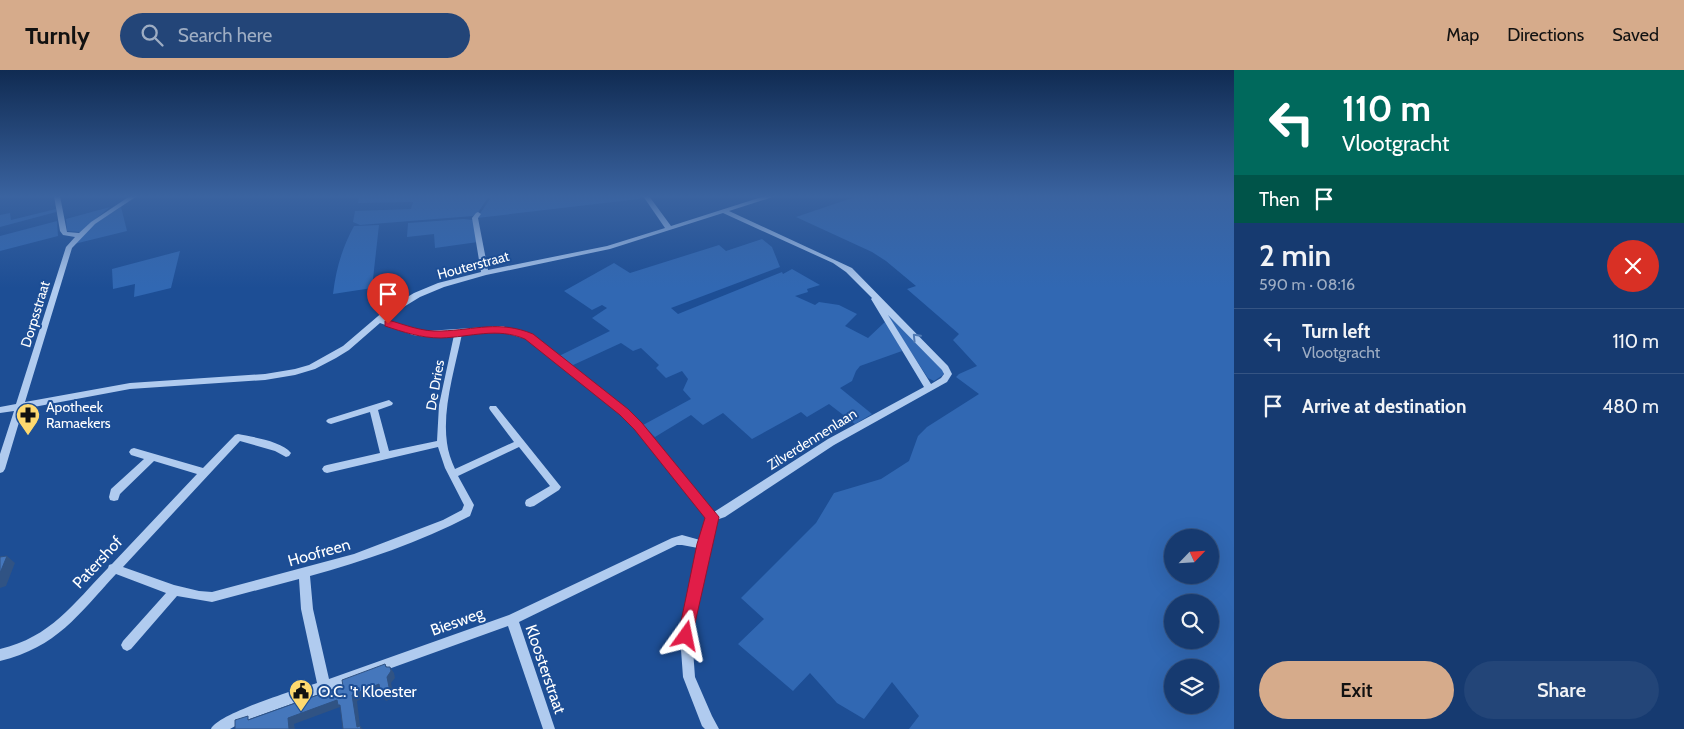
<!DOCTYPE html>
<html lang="en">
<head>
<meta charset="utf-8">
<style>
	:root { --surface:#163a70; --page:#234578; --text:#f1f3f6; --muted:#9eadc3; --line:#355483; --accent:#d6ab8b }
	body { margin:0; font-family:Cabin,sans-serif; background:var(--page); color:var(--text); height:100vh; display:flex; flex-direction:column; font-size:19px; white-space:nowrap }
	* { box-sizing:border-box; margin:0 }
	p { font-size:16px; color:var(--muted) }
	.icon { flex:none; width:28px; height:28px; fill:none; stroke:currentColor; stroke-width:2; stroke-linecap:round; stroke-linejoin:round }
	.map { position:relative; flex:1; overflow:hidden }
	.drawer { display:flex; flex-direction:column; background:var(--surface); width:450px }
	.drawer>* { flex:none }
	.banner { background:#00695c; color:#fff; overflow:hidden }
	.needle { width:32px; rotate:65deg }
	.tools { position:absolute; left:1164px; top:459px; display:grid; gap:10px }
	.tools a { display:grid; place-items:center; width:55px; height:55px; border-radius:50%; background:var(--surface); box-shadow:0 5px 20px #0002,0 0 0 1px var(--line); font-size:25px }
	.pin { position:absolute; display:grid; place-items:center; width:42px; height:42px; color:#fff; margin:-51px -21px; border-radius:50% 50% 50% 0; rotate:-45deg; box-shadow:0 0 5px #0007 }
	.pin .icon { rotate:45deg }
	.me { position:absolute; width:55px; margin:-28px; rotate:12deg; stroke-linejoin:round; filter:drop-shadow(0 0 4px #0008) }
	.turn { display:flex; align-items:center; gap:18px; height:105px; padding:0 25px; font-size:22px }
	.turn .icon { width:65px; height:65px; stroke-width:2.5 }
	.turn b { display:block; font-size:35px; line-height:42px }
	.then { display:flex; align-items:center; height:48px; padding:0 25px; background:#0003; gap:10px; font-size:19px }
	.round { display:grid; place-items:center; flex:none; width:52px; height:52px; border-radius:26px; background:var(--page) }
	.overview { display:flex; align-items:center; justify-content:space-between; height:85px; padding:0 25px }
	h1 { font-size:30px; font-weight:600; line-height:38px }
	.primary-button { display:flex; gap:10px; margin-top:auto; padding:10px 25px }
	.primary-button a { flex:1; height:58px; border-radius:30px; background:var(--accent); color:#111; font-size:20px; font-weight:600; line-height:58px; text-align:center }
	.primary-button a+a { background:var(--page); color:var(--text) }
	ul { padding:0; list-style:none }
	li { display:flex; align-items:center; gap:15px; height:65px; padding:0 25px; border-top:1px solid var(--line) }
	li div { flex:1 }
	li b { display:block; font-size:19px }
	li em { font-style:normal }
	header { display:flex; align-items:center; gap:30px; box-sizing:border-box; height:70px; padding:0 25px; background:var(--accent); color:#111 }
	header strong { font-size:24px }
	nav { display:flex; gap:28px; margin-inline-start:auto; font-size:18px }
	.search { width:350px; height:45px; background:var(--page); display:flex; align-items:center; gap:12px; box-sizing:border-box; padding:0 18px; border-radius:28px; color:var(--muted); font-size:19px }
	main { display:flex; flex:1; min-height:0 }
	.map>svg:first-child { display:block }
</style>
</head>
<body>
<header>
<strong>Turnly</strong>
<div class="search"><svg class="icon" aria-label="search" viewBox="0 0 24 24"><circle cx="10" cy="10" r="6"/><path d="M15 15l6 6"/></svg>Search here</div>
<nav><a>Map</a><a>Directions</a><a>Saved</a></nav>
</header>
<main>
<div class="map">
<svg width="1234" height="659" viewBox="0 0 1234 659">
	<rect width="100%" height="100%" fill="#1d4e95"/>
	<path fill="#3168b3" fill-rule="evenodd" d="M359 126H489L477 144 473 146 360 155 353 152 355 141 411 139 413 132 358 133Z
		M492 126H643L639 129 477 148Z
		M858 126H1234V659H909L919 646 892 612 864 649 837 633 810 603 793 621 738 574 764 549 741 528 816 453 834 423 881 409 909 391 918 366 927 357 979 324 956 307 959 304 977 296 953 270 959 264 907 219 916 216 886 191 872 182 796 147ZM1172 468H1210V505H1172ZM1172 532H1210V570H1172ZM1172 598H1210V635H1172Z
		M110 137 80 162 67 161 66 149Z
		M121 137 127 161 74 174 93 155Z
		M56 139V142L0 157V145L10 143 11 150Z
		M464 149 473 150 478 172 435 178 434 164 407 167 408 153Z
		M57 151 58 166 0 181V166Z
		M379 155 372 218 333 224C336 199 342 178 354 156Z
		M762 169 772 177 780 197 671 238 678 244 782 202 783 204 792 199 820 215 807 219 808 222 795 226 815 235 819 232 839 235 857 244 845 256 868 268 886 251 902 281 860 296 856 301 852 311 840 318 872 344 855 354 829 334 807 347 801 342 752 369 723 343 703 355 691 345 655 367 643 355 691 329 683 320 688 309 682 301 666 308 656 298 659 295 641 278 633 281 621 273 571 296 559 286 610 261 592 248 607 238 602 235 592 240 564 221 614 193 630 203 719 175 726 181Z
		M180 181 171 218 134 227 135 214 113 219 112 199Z
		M884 241 944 301 943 305 934 311 928 308Z"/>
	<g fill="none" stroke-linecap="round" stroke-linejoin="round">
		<path fill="#b0cbef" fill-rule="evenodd" d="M54 126H60L67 162 79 163 91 152 130 126H137L95 154 72 178 25 332 130 313 265 304 295 299 309 295 343 276 384 241 414 223 438 213 481 202 472 148 476 143 478 142 481 144 478 148 488 200 607 176 665 158 643 126H649L671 156 765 126H774L773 127 729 141 837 191 852 198 948 296 952 304 947 312 834 375 725 447 716 450 709 475 692 566 695 607 712 646 719 659H705L702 656 683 607 680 566 698 478 682 475H677L519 552 555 659H543L508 556 244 651 230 659H211C217 644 298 619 317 613L301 539 299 509 212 532 177 526 131 579 127 581 123 579 121 575 123 571 166 523 116 504C78 545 57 577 0 591V579C51 567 73 534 108 498L109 495 112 494 197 404 154 391 120 424 118 430 114 431 110 430 109 427 111 419 144 389 131 385 129 382 131 379 134 378 203 398 235 365 238 364C252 367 282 371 291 383L289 386 286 387 275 381 240 371 123 497 174 515 199 521 212 522 354 484 443 450 462 440 464 435 445 398 438 377 327 403 324 402 322 399 324 396 327 395 380 383 370 342 331 354 328 353 326 351 328 349 389 330 393 333 392 335 378 340 389 381 437 371 439 335 454 265 427 267 413 265 380 253 349 280 336 288 315 299 295 305 265 310 130 319 23 339 5 399 3 402 0 403V384L14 341 0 343V337L16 334 66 177 75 167 63 165 60 161ZM723 143 833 193 846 202 872 228 871 229 924 317 828 369 714 442 641 354 627 340 532 265 502 256 427 261 414 260 384 249 420 227 444 217 486 205 610 179ZM888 245 942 300 944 304 941 308 931 314ZM502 262 526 269 621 344 635 358 707 448 700 470 682 465 672 468 509 545 329 609 313 539 310 506C364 491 420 472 470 446L474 435 458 406 519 377 550 416 526 430 525 433 526 436 530 437 534 436 559 420 561 417 496 336H490L489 338 490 340 514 372 455 399C451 390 448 382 447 373 442 339 455 298 462 264Z"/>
	</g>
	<path fill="#305384" d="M7 486 15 493 6 516 0 518V503Z
		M385 594 389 601 390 597 394 603 395 608 391 613 394 628 386 631 381 625Z
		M379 614 383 620 357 631 360 656 363 659H358L357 657 352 625Z
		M337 630 343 642 340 637 294 654 295 659H289L288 648Z"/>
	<path fill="#4577bc" stroke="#305384" d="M7 486 0 503V487Z
		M385 594 386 597H390L391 601 387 607 390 622 381 625 379 614 352 625 357 657 360 656 361 659H343L340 635H338L337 630 288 648 289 659H235V650L248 646V650L343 616 342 610Z"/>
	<defs><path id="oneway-chevron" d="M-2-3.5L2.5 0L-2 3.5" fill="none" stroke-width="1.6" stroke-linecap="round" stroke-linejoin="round" transform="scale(1.25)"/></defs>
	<use stroke="#507ab4" href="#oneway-chevron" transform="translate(916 267) rotate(-134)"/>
	<linearGradient id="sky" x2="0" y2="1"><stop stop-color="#102b52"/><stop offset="0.58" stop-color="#3a63a0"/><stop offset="1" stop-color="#3a63a0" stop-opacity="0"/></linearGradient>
	<rect width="1234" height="218" fill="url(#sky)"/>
	<path fill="#e11d48" stroke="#92132f" d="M388 250C406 255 422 262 441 261 475 260 499 250 533 264L628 339 642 353 719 447 691 571 686 573 680 571 678 566 697 474 705 448 634 359 620 345 525 269C497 257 471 267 441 268 421 268 403 262 385 256V251Z"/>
	<defs>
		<g id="pharmacy-pin" transform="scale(1.25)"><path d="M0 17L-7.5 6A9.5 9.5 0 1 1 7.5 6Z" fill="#fed96f" stroke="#1d4e95"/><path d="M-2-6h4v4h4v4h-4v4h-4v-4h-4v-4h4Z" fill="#111"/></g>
		<g id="civic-pin" transform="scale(1.25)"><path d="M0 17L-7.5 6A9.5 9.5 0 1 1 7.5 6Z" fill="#fed96f" stroke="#1d4e95"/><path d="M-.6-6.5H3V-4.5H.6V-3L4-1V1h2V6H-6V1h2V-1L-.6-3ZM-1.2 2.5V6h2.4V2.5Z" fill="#111"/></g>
	</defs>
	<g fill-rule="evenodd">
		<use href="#pharmacy-pin" x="28" y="345"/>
		<use href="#civic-pin" x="301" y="621"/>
	</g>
	<g text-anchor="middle" stroke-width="4" stroke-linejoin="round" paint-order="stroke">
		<g font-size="14" fill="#fff" stroke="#1d4e95">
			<text transform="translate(473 195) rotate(-15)" y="5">Houterstraat</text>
			<text transform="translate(35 244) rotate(-73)" y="5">Dorpsstraat</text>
			<text transform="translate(435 315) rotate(-80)" y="5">De Dries</text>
			<text transform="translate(812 369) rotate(-32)" y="5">Zilverdennenlaan</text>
		</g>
		<g font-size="14" fill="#fff" stroke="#1d4e95" text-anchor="start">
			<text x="46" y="342">Apotheek<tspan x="46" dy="16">Ramaekers</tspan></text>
		</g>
		<g font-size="16" fill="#fff" stroke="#1d4e95">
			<text transform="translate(319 482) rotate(-16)" y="6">Hoofreen</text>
			<text transform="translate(97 492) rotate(-47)" y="6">Patershof</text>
			<text transform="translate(457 551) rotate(-20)" y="6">Biesweg</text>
			<text transform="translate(546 599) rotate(71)" y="6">Kloosterstraat</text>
		</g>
		<g font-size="16" fill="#fff" stroke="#1d4e95" text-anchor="start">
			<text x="318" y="627">O.C. 't Kloester</text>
		</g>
	</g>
</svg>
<div class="tools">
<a><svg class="needle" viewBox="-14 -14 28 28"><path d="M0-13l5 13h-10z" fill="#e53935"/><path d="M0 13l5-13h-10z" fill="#9eadc3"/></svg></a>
<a><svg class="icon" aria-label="search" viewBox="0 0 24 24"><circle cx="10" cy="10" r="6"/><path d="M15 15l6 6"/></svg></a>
<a><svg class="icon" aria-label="layers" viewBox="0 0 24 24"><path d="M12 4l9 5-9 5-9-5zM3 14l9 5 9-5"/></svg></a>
</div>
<div class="pin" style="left:388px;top:254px;background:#d93025"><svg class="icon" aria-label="arrive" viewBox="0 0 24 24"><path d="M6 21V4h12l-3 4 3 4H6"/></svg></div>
<svg class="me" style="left:686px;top:566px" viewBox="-20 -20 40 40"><path d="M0-17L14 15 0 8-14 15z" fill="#e11d48" stroke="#fff" stroke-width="4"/></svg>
</div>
<section class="drawer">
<div class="banner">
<div class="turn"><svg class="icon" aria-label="left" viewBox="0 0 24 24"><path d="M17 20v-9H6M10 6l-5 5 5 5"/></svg><div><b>110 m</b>Vlootgracht</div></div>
<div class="then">Then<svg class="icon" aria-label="arrive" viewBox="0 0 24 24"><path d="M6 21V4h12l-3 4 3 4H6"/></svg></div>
</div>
<div class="overview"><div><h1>2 min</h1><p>590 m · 08:16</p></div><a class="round" style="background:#d93025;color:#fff"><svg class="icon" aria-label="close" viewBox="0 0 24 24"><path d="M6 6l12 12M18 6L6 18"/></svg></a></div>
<ul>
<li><svg class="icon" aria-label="left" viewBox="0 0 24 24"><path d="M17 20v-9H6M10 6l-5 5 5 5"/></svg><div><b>Turn left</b><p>Vlootgracht</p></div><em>110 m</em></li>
<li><svg class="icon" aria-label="arrive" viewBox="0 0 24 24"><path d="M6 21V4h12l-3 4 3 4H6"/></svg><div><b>Arrive at destination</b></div><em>480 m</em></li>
</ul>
<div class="primary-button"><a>Exit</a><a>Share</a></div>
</section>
</main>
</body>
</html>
